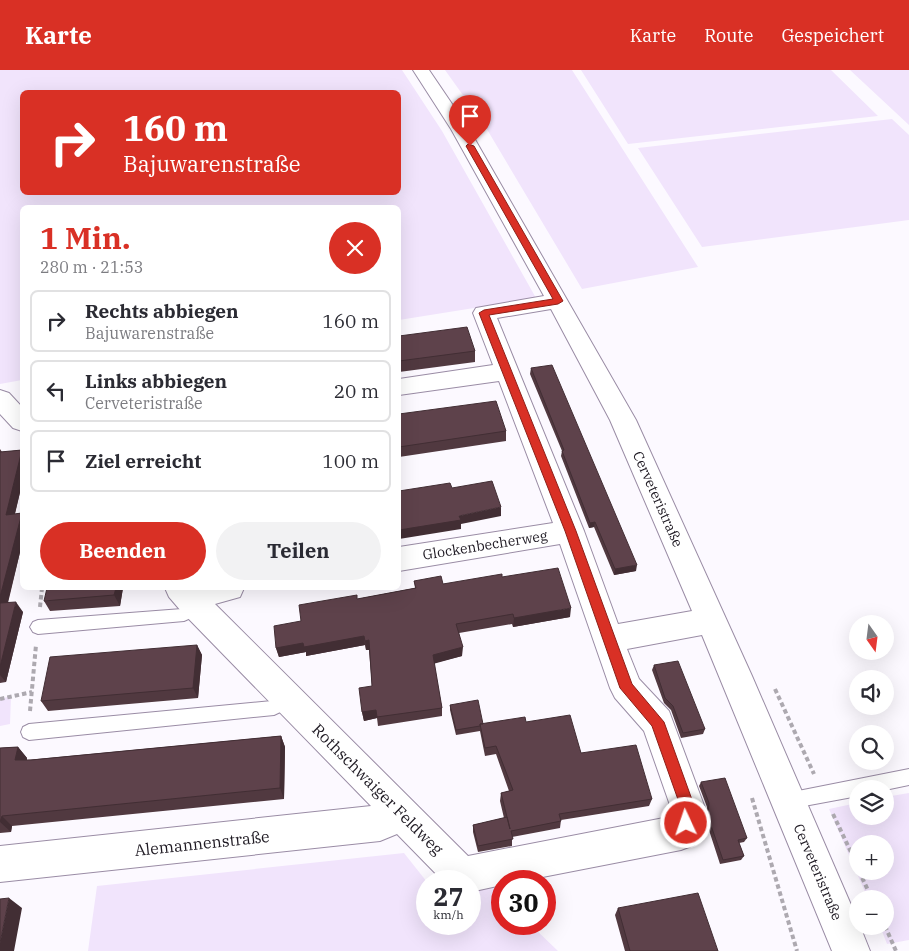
<!DOCTYPE html>
<html lang="de">
<head>
<meta charset="utf-8">
<style>
	:root { --surface:#fff; --page:#f2f2f3; --text:#2b2b33; --muted:#7c7c81; --line:#e1e1e2; --accent:#d93025 }
	body { margin:0; font-family:"IBM Plex Serif",serif; background:var(--page); color:var(--text); height:100vh; display:flex; flex-direction:column; font-size:19px; white-space:nowrap }
	* { box-sizing:border-box; margin:0 }
	p { font-size:16px; color:var(--muted) }
	.icon { flex:none; width:28px; height:28px; fill:none; stroke:currentColor; stroke-width:2; stroke-linecap:round; stroke-linejoin:round }
	.map { position:relative; flex:1; overflow:hidden }
	.details { position:absolute; left:20px; top:135px; width:381px; height:385px; display:flex; flex-direction:column; background:var(--surface); border-radius:8px; box-shadow:0 5px 20px #0002 }
	.details>* { flex:none }
	.hud { position:absolute; left:20px; top:20px; width:381px; height:105px; border-radius:8px; box-shadow:0 5px 20px #0002; background:#d93025; color:#fff; overflow:hidden }
	.needle { width:32px; rotate:166deg }
	.buttons { position:absolute; left:849px; top:545px; display:grid; gap:10px }
	.buttons a { display:grid; place-items:center; width:45px; height:45px; border-radius:50%; background:var(--surface); box-shadow:0 5px 20px #0002; font-size:25px }
	.speed { position:absolute; left:416px; top:800px; display:flex; gap:10px; font-size:25px; font-weight:700; text-align:center }
	.speed>* { display:grid; place-content:center; width:65px; height:65px; border-radius:50%; background:var(--surface); box-shadow:0 5px 20px #0002; line-height:1 }
	.speed small { font-size:12px; font-weight:400 }
	.speed .limit { border:8px solid #d22; background:#fff; color:#111 }
	.pin { position:absolute; display:grid; place-items:center; width:42px; height:42px; color:#fff; margin:-51px -21px; border-radius:50% 50% 50% 0; rotate:-45deg; box-shadow:0 0 5px #0007 }
	.pin .icon { rotate:45deg }
	.me { position:absolute; width:55px; margin:-28px; rotate:357deg; stroke-linejoin:round; filter:drop-shadow(0 0 4px #0008) }
	.turn { display:flex; align-items:center; gap:18px; height:105px; padding:0 20px; font-size:22px }
	.turn .icon { width:65px; height:65px; stroke-width:2.5 }
	.turn b { display:block; font-size:35px; line-height:42px }
	.round { display:grid; place-items:center; flex:none; width:52px; height:52px; border-radius:26px; background:var(--page) }
	.head { display:flex; align-items:center; justify-content:space-between; height:85px; padding:0 20px }
	h1 { font-size:30px; font-weight:800; line-height:38px; color:var(--accent) }
	.primary-button { display:flex; gap:10px; margin-top:auto; padding:10px 20px }
	.primary-button a { flex:1; height:58px; border-radius:30px; background:var(--accent); color:#fff; font-size:20px; font-weight:800; line-height:58px; text-align:center }
	.primary-button a+a { background:var(--page); color:var(--text) }
	ul { padding:0; list-style:none }
	li { display:flex; align-items:center; gap:15px; height:62px; margin:0 10px 8px; padding:0 10px; border:2px solid var(--line); border-radius:8px }
	li div { flex:1 }
	li b { display:block; font-size:19px }
	li em { font-style:normal }
	header { display:flex; align-items:center; gap:30px; box-sizing:border-box; height:70px; padding:0 25px; background:var(--accent); color:#fff }
	header strong { font-size:24px }
	nav { display:flex; gap:28px; margin-inline-start:auto; font-size:18px }
	.map>svg:first-child { display:block }
</style>
</head>
<body>
<header>
<strong>Karte</strong>
<nav><a>Karte</a><a>Route</a><a>Gespeichert</a></nav>
</header>
<div class="map">
<svg width="909" height="881" viewBox="0 0 909 881">
	<rect width="100%" height="100%" fill="#fcf9ff"/>
	<path fill="#f1e4fc" fill-rule="evenodd" d="M0 0H402L442 61 536 228 399 250V138H22V310L0 314ZM22 22H399V122H22Z
		M445 0H572L698 197 582 219 485 56Z
		M581 0H831L878 46 628 74Z
		M850 0H909V55Z
		M892 49 909 65V150L702 177 638 78Z
		M11 626 10 654 0 656V629Z
		M909 723V870L887 874 880 856H885V829H868L829 739 857 733 858 746H885V727ZM858 774H885V801H858Z
		M404 783 427 812 428 854H470V819L495 818 502 826V854H530L558 881H88L97 816Z"/>
	<g fill="none" stroke-linecap="round" stroke-linejoin="round">
		<g stroke="#9a8ca5" stroke-width="2">
			<path id="service" d="M199 532 204 534 206 538 204 542 184 551 38 564 33 562 30 557 33 552 38 550 182 539Z
				M289 623 295 625 297 630 295 635 274 645 29 670 23 667 21 662 23 657 29 654 272 631Z
				M909 699V715L885 720 858 719V726L788 739 782 737 779 731 782 725 788 723Z"/>
		</g>
		<g stroke="#9a8ca5" stroke-width="2">
			<path id="minor" d="M413 0H429L469 59 636 350 752 606 858 851V856H860L870 881H832L702 565 627 579 639 609 669 641 705 738 704 753 694 775 681 780 522 811H502V815L470 822V811H443L397 764 380 771 0 812V776L371 736 181 541 169 527 165 518H244L240 527 215 534 468 786 669 747 671 738 644 661 615 628 610 618 560 474 399 501V477L553 453 499 311 399 325V309L493 295 473 243 476 238 544 226 451 59ZM551 239 610 350 692 541 618 554 584 461 497 248Z
				M0 320 9 323 22 337V361L13 358 0 344Z"/>
		</g>
		<path stroke="#ada9b0" stroke-width="4" stroke-dasharray="4.5 3" stroke-linecap="butt" d="M40 537 42 518
			M775 619 814 704
			M0 629 32 622
			M30 641 36 575
			M752 728 797 881
			M833 744 858 797
			M859 801 872 829
			M885 856 896 881"/>
		<use href="#service" fill="#fff" fill-rule="evenodd"/>
		<use href="#minor" fill="#fff" fill-rule="evenodd"/>
	</g>
	<path fill="#513940" d="M399 266 475 281V292L399 302Z
		M531 298 636 501 614 505 594 457 589 458 561 386 562 381 530 304Z
		M399 344 506 361V371L399 387Z
		M0 379 2 382 22 380V414L15 444 22 443V474L8 533 23 542 6 612 0 613Z
		M502 507 570 547 513 557 512 554 459 563 462 586 434 593 442 638V646L378 656 377 648 364 651 362 642 372 616 369 580H366L365 575 306 586V582L279 587 276 578 301 551 357 529 415 518 414 511 443 514Z
		M123 518 120 536 50 541 44 531Z
		M197 575 202 585 198 628 48 641 41 631Z
		M654 595 705 659 703 664 681 668 671 640 664 633 652 600Z
		M450 635 483 654 526 652 581 683 652 729 649 736 561 750 560 758 512 767V776L478 782 473 762V755L504 748 500 731 501 723 509 721 496 684 485 686 480 661 456 665 450 640Z
		M281 666 285 677 284 729 12 756 11 762 0 763V678L18 677 27 688V690Z
		M701 712 747 768 744 772 739 773 744 786 741 790 720 794 706 751 707 737 699 716Z
		M618 838 718 881H625L615 845Z"/>
	<path fill="#422e34" d="M22 380V414L12 455 6 445Z
		M501 437V446L461 454V459L399 469V460L459 446Z
		M22 443V474L5 543 0 536V527Z
		M595 452 594 457 589 458 590 453Z
		M637 495 636 501 614 505 615 499Z
		M116 518H123L120 536 114 525Z
		M16 532 23 542 6 612 0 605V597Z
		M571 538 570 547 513 557 514 548Z
		M364 566 365 575 306 586V582L279 587 276 578 303 573Z
		M369 570 370 580H366L365 571Z
		M197 575 202 585 198 628 193 618Z
		M463 577 462 586 433 594V585Z
		M376 640 377 648 364 651 362 642Z
		M281 666 285 677 284 729 280 718Z
		M18 677 27 688 25 701 15 690Z
		M2 746 12 756 11 762 0 752Z
		M9 828 22 838 14 881H0V873Z"/>
	<path fill="#5e424b" stroke="#422e34" d="M467 257 475 281 399 291V266Z
		M552 295 637 495 615 499 595 452 590 453 562 381 564 380 531 298Z
		M496 331 506 361 399 377V344Z
		M22 380 6 445 22 443 0 527V382Z
		M492 411 501 437 459 446 461 450 399 460V421L450 413 452 418Z
		M558 498 571 538 514 548 513 544 456 554 463 577 433 585 442 638 377 647 376 640 362 642 359 618 372 616 369 570 365 571 364 566 304 577 303 573 276 578 274 556 301 551 299 535 357 525V529L416 518 414 511 441 506 443 514 502 504V507Z
		M47 518H116L114 525 44 531Z
		M16 532 0 597V533Z
		M197 575 193 618 41 631 50 587Z
		M678 591 705 659 683 663 673 636 665 628 654 595Z
		M478 630 483 654H480V656L456 660 450 635Z
		M570 645 581 683 636 675 652 729 559 744 561 751 511 761 513 769 478 776 473 755 507 747 510 759 501 723 513 720 496 676 485 678 480 654 525 647 526 652Z
		M281 666 280 718 2 746 0 752V678L18 677 15 690H31Z
		M725 708 747 768 738 770 744 786 723 790 708 747 709 733 701 712Z
		M698 823 718 881H630L618 838Z
		M9 828 0 873V829Z"/>
	<path fill="#d93025" stroke="#8d1f18" d="M468 74 474 76 563 231 558 234 489 245 576 461 632 614 664 652 695 738 691 758 686 760 681 758 679 753 681 738 652 656 620 618 565 461 479 243 484 240 553 229 466 76Z"/>
	<g text-anchor="middle" stroke-width="5" stroke-linejoin="round" paint-order="stroke">
		<g font-size="14" fill="#1e1922" stroke="#fff">
			<text transform="translate(658 429) rotate(66)" y="5">Cerveteristraße</text>
			<text transform="translate(485 475) rotate(-9)" y="5">Glockenbecherweg</text>
			<text transform="translate(818 802) rotate(67)" y="5">Cerveteristraße</text>
		</g>
		<g font-size="16" fill="#1e1922" stroke="#fff">
			<text transform="translate(378 719) rotate(45)" y="6">Rothschwaiger Feldweg</text>
			<text transform="translate(202 773) rotate(-6)" y="6">Alemannenstraße</text>
		</g>
	</g>
</svg>
<div class="buttons">
<a><svg class="needle" viewBox="-14 -14 28 28"><path d="M0-13l5 13h-10z" fill="#e53935"/><path d="M0 13l5-13h-10z" fill="#7c7c81"/></svg></a>
<a><svg class="icon" aria-label="sound" viewBox="0 0 24 24"><path d="M4 9h4l5-4v14l-5-4H4zM17 9q2 3 0 6"/></svg></a>
<a><svg class="icon" aria-label="search" viewBox="0 0 24 24"><circle cx="10" cy="10" r="6"/><path d="M15 15l6 6"/></svg></a>
<a><svg class="icon" aria-label="layers" viewBox="0 0 24 24"><path d="M12 4l9 5-9 5-9-5zM3 14l9 5 9-5"/></svg></a>
<a>+</a>
<a>−</a>
</div>
<div class="speed"><div>27<small>km/h</small></div><div class="limit">30</div></div>
<div class="pin" style="left:470px;top:76px;background:#d93025"><svg class="icon" aria-label="arrive" viewBox="0 0 24 24"><path d="M6 21V4h12l-3 4 3 4H6"/></svg></div>
<svg class="me" style="left:686px;top:753px" viewBox="-20 -20 40 40"><circle r="17" fill="#d93025" stroke="#fff" stroke-width="3"/><path d="M0-11L8 9 0 5-8 9z" fill="#fff"/></svg>
<div class="hud">
<div class="turn"><svg class="icon" aria-label="right" viewBox="0 0 24 24"><path d="M7 20v-9h11M14 6l5 5-5 5"/></svg><div><b>160 m</b>Bajuwarenstraße</div></div>
</div>
<section class="details">
<div class="head"><div><h1>1 Min.</h1><p>280 m · 21:53</p></div><a class="round" style="background:#d93025;color:#fff"><svg class="icon" aria-label="close" viewBox="0 0 24 24"><path d="M6 6l12 12M18 6L6 18"/></svg></a></div>
<ul>
<li><svg class="icon" aria-label="right" viewBox="0 0 24 24"><path d="M7 20v-9h11M14 6l5 5-5 5"/></svg><div><b>Rechts abbiegen</b><p>Bajuwarenstraße</p></div><em>160 m</em></li>
<li><svg class="icon" aria-label="left" viewBox="0 0 24 24"><path d="M17 20v-9H6M10 6l-5 5 5 5"/></svg><div><b>Links abbiegen</b><p>Cerveteristraße</p></div><em>20 m</em></li>
<li><svg class="icon" aria-label="arrive" viewBox="0 0 24 24"><path d="M6 21V4h12l-3 4 3 4H6"/></svg><div><b>Ziel erreicht</b></div><em>100 m</em></li>
</ul>
<div class="primary-button"><a>Beenden</a><a>Teilen</a></div>
</section>
</div>
</body>
</html>
